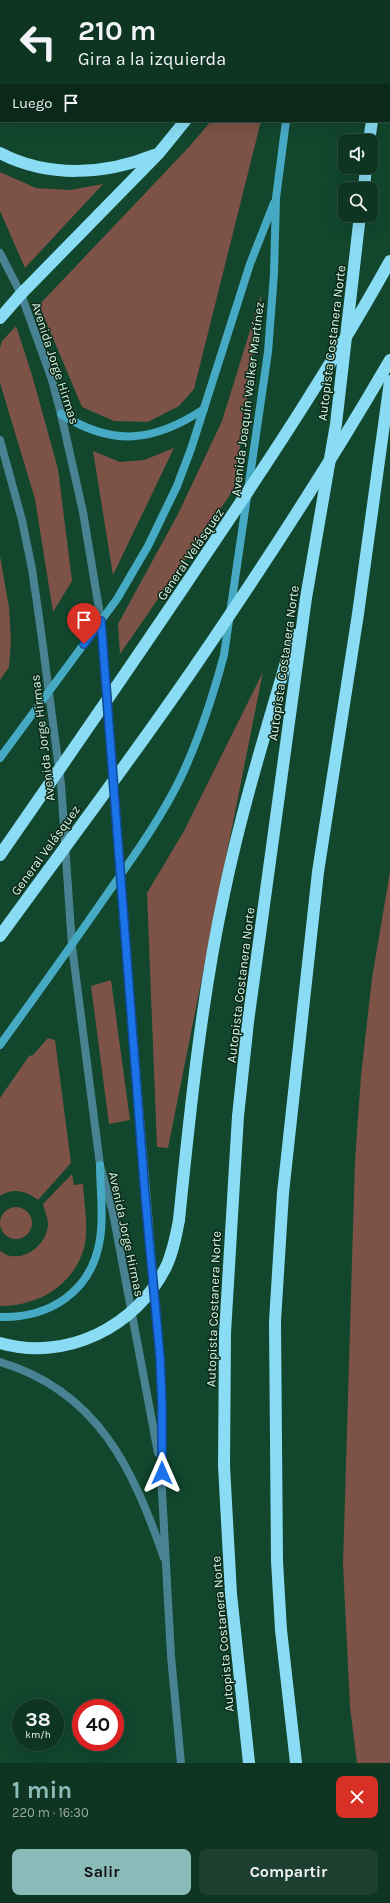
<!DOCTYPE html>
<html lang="es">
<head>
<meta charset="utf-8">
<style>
	:root { --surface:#0e3422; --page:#1c3f2f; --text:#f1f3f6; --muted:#9baaa5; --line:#2e4f40; --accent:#8bbbb9 }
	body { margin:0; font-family:Karla,sans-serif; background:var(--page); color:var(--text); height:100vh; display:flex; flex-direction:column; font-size:15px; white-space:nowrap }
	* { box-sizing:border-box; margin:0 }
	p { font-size:13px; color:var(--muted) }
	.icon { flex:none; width:22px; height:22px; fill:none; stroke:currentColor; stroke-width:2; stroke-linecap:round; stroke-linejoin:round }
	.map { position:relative; height:1763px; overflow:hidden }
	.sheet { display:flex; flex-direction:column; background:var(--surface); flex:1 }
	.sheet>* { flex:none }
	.guide { position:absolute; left:0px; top:0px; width:390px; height:122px; box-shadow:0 4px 16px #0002,0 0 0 1px var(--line); background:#0e3422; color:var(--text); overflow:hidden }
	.controls { position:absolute; left:338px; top:134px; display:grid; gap:8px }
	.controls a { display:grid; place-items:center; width:40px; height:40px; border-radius:8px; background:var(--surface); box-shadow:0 4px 16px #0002,0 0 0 1px var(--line); font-size:20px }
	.speed { position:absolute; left:12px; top:1699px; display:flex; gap:8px; font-size:20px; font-weight:700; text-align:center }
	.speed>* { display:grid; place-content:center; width:52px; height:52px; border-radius:50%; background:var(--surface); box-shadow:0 4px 16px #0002,0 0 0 1px var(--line); line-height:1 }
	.speed small { font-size:10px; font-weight:400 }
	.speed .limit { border:6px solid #d22; background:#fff; color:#111 }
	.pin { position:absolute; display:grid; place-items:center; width:34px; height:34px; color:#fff; margin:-41px -17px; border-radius:50% 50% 50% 0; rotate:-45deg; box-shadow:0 0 4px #0007 }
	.pin .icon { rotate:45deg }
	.me { position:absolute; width:44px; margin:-22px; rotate:0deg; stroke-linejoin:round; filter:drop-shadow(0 0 3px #0008) }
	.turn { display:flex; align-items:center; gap:14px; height:84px; padding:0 12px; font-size:18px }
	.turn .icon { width:52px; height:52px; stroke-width:2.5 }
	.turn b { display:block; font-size:28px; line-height:34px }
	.then { display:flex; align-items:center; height:38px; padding:0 12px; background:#0003; gap:8px; font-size:15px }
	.round { display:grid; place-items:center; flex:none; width:42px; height:42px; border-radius:8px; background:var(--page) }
	.summary { display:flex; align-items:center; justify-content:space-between; height:68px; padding:0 12px }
	h1 { font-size:24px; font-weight:700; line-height:30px; color:var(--accent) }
	.cta { display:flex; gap:8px; margin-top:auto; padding:8px 12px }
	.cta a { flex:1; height:46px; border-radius:8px; background:var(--accent); color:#111; font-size:16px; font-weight:700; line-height:46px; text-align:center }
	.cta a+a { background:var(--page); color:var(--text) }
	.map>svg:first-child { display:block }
</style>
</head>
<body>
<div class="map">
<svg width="390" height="1763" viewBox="0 0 390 1763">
	<rect width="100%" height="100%" fill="#12462d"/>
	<path fill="#7c5346" d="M211 121H261L194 389 179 406 148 422 114 421 82 407 39 305 189 147Z
		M0 172 36 188 70 190 103 184 25 268 0 211Z
		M262 292 234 489 120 654 118 624 178 514 222 421Z
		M16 326 32 375 58 469 72 581 53 612 35 499 0 383V348L2 341Z
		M174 448 113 575 93 451 120 462 144 460Z
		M0 556 9 607 11 641 9 667 0 680Z
		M263 672 168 1148 157 1147 147 893 184 831Z
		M390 872V1763H357L350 1707 343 1564 355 1161 361 1076 372 978Z
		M111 980 130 1120 109 1124 91 986Z
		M48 1038 55 1040 71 1163 38 1200C27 1191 13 1187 0 1196V1098L29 1056 33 1055Z
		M72 1174 74 1185 83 1184C84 1204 89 1228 84 1248 73 1286 38 1306 0 1306V1251C3 1253 8 1256 11 1256 29 1259 47 1242 48 1225 48 1217 45 1212 43 1204Z
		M0 1223a16 16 0 1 1 32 0a16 16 0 1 1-32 0Z"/>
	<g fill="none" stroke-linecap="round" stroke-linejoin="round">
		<path stroke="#498393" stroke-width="8" d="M0 253 21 294 52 380 61 414 83 512 101 621 120 876 160 1357 162 1404 161 1473 171 1656 181 1763
			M0 440 22 520 32 569 40 624 61 784 72 946 100 1165 113 1213 158 1453
			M0 1362C98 1391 133 1469 164 1558"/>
		<path stroke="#47aac4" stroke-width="8" d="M296 1V0
			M61 414C113 447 154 442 204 409
			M0 758 117 599 148 546 177 486 191 449 250 264 274 203
			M0 1045C37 994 74 942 110 890 136 853 163 815 182 775 200 736 213 696 224 655L268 352 274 274 276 198 286 121
			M0 1317C51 1318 92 1291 100 1239 104 1215 100 1189 100 1165"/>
		<path stroke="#89dcf4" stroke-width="12" d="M240 1V0
			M384 1V0
			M369 141 372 121
			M0 153C48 178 105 175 154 155
			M364 189 366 167
			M0 318 21 294 159 153 185 121
			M179 1220C190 1111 201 1001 224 894 242 807 269 721 294 635
			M249 1763 231 1594 224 1466 225 1333 238 1116 248 1022 306 598 336 424 360 215
			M296 1763 281 1630 277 1561 275 1321 283 1193 318 872 358 614 390 381"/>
		<path stroke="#89dcf4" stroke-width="12" d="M0 855C68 757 136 659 202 560 268 462 333 364 390 261
			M0 936C64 848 129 762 191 672 261 570 328 467 390 360
			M0 1343C66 1362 136 1327 166 1267 173 1252 176 1236 179 1220"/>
	</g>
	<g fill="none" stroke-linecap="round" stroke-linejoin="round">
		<g stroke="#114b97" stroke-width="10">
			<path id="route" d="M84 644 101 621 145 1195 160 1357 162 1404V1473"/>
		</g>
		<use href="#route" stroke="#1a73e8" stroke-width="7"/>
	</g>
	<g text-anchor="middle" stroke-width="3" stroke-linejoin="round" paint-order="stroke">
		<g font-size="13" fill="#d5f6e1" stroke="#0c281a">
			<text transform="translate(331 343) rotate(-83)" y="5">Autopista Costanera Norte</text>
			<text transform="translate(56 363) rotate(72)" y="5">Avenida Jorge Hirmas</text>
			<text transform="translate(247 399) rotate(-83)" y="5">Avenida Joaquín Walker Martínez</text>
			<text transform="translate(190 554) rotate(-56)" y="5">General Velásquez</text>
			<text transform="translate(283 663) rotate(-82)" y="5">Autopista Costanera Norte</text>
			<text transform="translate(42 738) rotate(-97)" y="5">Avenida Jorge Hirmas</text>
			<text transform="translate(45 850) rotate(-54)" y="5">General Velásquez</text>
			<text transform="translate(240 985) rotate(-83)" y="5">Autopista Costanera Norte</text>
			<text transform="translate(127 1234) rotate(78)" y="5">Avenida Jorge Hirmas</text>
			<text transform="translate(213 1309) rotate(-88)" y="5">Autopista Costanera Norte</text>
			<text transform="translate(222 1634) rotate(-95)" y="5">Autopista Costanera Norte</text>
		</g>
	</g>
</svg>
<div class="controls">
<a><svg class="icon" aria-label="sound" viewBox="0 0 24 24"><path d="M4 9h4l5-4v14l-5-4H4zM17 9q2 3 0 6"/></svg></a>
<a><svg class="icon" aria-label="search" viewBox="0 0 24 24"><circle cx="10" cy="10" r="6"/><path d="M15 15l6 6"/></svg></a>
</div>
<div class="speed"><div>38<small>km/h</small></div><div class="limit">40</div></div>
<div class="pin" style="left:84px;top:644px;background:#d93025"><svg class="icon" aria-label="arrive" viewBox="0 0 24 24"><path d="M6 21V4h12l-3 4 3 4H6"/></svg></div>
<svg class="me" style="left:162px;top:1473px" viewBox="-20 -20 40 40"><path d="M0-17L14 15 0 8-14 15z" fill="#1a73e8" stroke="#fff" stroke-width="4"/></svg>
<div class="guide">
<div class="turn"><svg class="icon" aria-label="left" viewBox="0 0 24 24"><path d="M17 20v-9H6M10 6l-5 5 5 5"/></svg><div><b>210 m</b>Gira a la izquierda</div></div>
<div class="then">Luego<svg class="icon" aria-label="arrive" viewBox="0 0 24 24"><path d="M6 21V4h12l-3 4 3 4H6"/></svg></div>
</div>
</div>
<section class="sheet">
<div class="summary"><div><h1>1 min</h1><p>220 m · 16:30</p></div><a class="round" style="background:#d93025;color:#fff"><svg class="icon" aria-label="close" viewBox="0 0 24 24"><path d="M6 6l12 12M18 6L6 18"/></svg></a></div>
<div class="cta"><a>Salir</a><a>Compartir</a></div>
</section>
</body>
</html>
